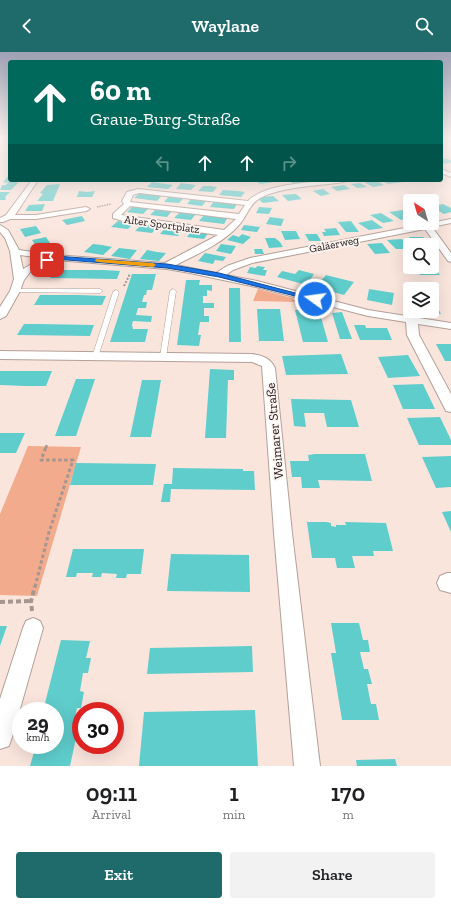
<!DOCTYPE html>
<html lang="en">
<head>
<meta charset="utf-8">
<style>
	:root { --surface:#fff; --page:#f2f2f2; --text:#202124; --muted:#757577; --accent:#1f6b6b }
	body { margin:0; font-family:"Zilla Slab",serif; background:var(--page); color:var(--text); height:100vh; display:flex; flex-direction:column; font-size:15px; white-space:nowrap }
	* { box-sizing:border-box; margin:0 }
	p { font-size:13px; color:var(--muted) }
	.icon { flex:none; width:22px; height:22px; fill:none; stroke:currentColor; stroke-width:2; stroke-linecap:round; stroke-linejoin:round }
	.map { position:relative; height:714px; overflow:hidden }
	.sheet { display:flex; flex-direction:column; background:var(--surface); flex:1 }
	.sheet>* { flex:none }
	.guide { position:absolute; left:8px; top:8px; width:435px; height:122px; border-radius:4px; box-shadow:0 4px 16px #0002; background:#00695c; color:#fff; overflow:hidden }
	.needle { width:26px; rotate:323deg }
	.buttons { position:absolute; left:403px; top:142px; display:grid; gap:8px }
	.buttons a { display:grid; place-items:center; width:36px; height:36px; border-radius:4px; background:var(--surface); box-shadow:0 4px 16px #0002; font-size:20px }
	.speed { position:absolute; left:12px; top:650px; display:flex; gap:8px; font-size:20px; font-weight:700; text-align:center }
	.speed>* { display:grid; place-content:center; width:52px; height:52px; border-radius:50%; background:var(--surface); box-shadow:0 4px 16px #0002; line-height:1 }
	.speed small { font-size:10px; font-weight:400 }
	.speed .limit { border:6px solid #d22; background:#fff; color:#111 }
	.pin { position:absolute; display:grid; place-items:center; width:34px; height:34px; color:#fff; margin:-17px; border-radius:8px; box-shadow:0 2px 6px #0006 }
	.me { position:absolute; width:44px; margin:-22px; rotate:284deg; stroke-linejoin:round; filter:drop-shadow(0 0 3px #0008) }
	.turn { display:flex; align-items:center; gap:14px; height:84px; padding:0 16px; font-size:18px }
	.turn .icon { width:52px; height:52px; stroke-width:2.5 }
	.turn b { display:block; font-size:28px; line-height:34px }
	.lanes { display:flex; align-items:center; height:38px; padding:0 16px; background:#0003; justify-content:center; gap:20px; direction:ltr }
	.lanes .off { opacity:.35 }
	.eta { display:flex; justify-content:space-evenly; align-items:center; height:68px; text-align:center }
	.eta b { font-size:24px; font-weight:600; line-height:28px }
	.action { display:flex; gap:8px; margin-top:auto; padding:8px 16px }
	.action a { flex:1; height:46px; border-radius:4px; background:var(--accent); color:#fff; font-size:16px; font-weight:600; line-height:46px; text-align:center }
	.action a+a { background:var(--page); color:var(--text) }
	header { display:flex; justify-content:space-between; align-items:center; height:52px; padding:0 16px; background:var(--accent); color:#fff; font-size:18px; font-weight:600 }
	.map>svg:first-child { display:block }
</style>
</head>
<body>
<header><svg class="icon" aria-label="back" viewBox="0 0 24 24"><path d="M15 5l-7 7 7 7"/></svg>Waylane<svg class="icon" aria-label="search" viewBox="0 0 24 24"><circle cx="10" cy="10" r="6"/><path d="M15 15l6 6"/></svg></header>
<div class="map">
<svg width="451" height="714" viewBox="0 0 451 714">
	<rect width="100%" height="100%" fill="#fae5dd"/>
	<path fill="#f2ab8d" d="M258 237 292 246 297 250 253 249Z
		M28 394 81 395 37 544 0 543V462Z"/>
	<path fill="#5fcdcc" d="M441 106 451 108V111L441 112Z
		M7 125H10V128H18L19 130 11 138H0L2 133H6L8 130 3 131Z
		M256 128H271L274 130 260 132Z
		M288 128H303L307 131 294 132Z
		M375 128 384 133 373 135 364 130Z
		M381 128H400L403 130 388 132Z
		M152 130 173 133 168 137 147 135Z
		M181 131 188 132 196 133 191 138 176 137Z
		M360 131 367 135 357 136 351 132Z
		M60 132 53 149H37L43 142 40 141 47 133Z
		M344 133 350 137 337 139 331 135Z
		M203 134H210L217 135 213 140 198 139Z
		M323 137 330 142 321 144 313 139Z
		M223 138 238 139 245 140 241 145 219 143Z
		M79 139 87 140 95 139 92 145H77Z
		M0 140H10L5 145 6 147 5 148H0Z
		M140 141 162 143 157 149 134 146Z
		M296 142 302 147 288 149 282 143Z
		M169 144 184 146 179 151 164 150Z
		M273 144 279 149 263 151 259 148 263 145Z
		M191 147 207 148 202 154 187 152Z
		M214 149 237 152 234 157 210 155Z
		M45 152 42 159H25L29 153Z
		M443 152 451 156V160L444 162 432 155V154Z
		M133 154 149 156 143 162 127 160Z
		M259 155 272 156 269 162 256 161Z
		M156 157 172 159 167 165 150 163Z
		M403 158 410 162V166L401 168 389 160Z
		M180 160 196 162 191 168 174 166Z
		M381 161 394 169 383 171 370 163Z
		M204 163 228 165 224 172 199 169Z
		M82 164 85 169 67 173 62 168Z
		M270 165 284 167 281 174 266 172Z
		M372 168 383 176 369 178 358 171Z
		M118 169 134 171 128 177 111 175Z
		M351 169 359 180H346L338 170Z
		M142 172 158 174 152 181 135 179Z
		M244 173 260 175 257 180 241 178Z
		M36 174 41 181 25 185 20 177Z
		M166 175 183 177 178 184 160 182Z
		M336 176 340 183 324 184 322 180H326L324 177Z
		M192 178 209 180 204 187 187 185Z
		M281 179H296L300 187 285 188Z
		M242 182 251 185 243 192 227 188 233 183 239 185Z
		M305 182H317L321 189H309Z
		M46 185 54 197 40 201 32 188Z
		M409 185H423L430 193H415Z
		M265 186H275L280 190 283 195 269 196Z
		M402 187 410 197H396L387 188Z
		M382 191 390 201 375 202 367 192Z
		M93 192 102 193 112 195 103 203 84 200Z
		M221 192 236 194 231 202 216 199Z
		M119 196 137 198 130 207 111 204Z
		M254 197H262L264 202H255Z
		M147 198 157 200 166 201 159 209 140 207Z
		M205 201 226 205 223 209 215 208 213 212 198 209Z
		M432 211 440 223H420L417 218H410L407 212H410V215H432Z
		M257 214 265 215 263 218H267L265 224 247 221 250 215 256 216Z
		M54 218H103L120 219 117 227 50 226Z
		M299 218 314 222 308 231 305 230 303 232 277 225 282 219 295 222Z
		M132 222H156L152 238H147L146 243H144L142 250H147L146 256H138L136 263 152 264 151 270 133 269 132 273 133 277H148L145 290H110Z
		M326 223 354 230 344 243 316 235Z
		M186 228H200L199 233H212V239L207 238V244H203V251H214V256H204V264H209V270H200L198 283H201L199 294 177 293Z
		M229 236H240L241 290H229Z
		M369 237 394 241 392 253 367 248Z
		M40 243H79L106 244 102 253H34Z
		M432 250H435L441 262 432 261Z
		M257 257H280L284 289H259Z
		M295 258H319L328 290H303Z
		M342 260 352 287H340L332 261Z
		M24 272H38L94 273 90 284 17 283Z
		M354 273H365L366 276H387L392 288H360Z
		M436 292H451V309H445Z
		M341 302 348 322 286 323 282 304Z
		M408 303 420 324 388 326 378 305Z
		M210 317 234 318V328H228L226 386H205Z
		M0 319H52L46 334H25L0 333Z
		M76 327H95L76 384H55Z
		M142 328H161L151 385H130Z
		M423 332 435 357H403L393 333Z
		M291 347 351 348 359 375H327L324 361H304L306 375 294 374Z
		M440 365 451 388V393H419L407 366Z
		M0 381H25L16 401H0Z
		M315 402H365L372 429 318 428 320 436H302L301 425H292L290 409H299L300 415 299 409H309L308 403Z
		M451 404V435L436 436 422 405Z
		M76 411 156 412 153 433H70Z
		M173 416 243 417V419H254L255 438 171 437 170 450H161L164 432H172Z
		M451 459V480L442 460Z
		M307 470H326L331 471V474L336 475V473H346L345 470 386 471 393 499H373L374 504H352L355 516H337L335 506H312Z
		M73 497H144L141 522H127L126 526H116L117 522 102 521 101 525H92L93 521H77L76 525H66Z
		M171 502 249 503 250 540 167 539Z
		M331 571H359L363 588H368L370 600H360L364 617H368L372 632H367L371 652H376L379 668H342L331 601H336Z
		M0 574H7L0 594Z
		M61 588 90 589 86 606H91L88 621H83L80 639 84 640 81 656H77L72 677H78L70 714H30L36 693H55V659H44V655Z
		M252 594 253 620 147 622 150 596Z
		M255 658 258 714H139L144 660Z
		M395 707 397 714H357L356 708Z"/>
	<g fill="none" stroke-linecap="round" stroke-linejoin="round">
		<g stroke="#b3a098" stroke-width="1">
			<path id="service" d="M15 237H100L103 239 100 241 13 240V238Z
				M173 237 176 239 166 305 163 307 160 305 170 239Z
				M116 238 119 240 98 305 95 307 93 306 92 305 113 240Z"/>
		</g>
		<g stroke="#b3a098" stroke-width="2">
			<path id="minor" d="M441 86H451V89H441Z
				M441 117 451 121V125L441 121Z
				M32 128H38L15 163H36L86 155 90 157 86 159 36 167H10L3 170H0V166L6 163Z
				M329 128H347L344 130C319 134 283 134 260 146 249 152 247 165 238 174 222 192 197 202 176 213L216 221 227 214 250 206 451 167V171L432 175 451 201V210L448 209 425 177 252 211 233 218 226 223 257 229 368 258 451 271V277L418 272 419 283 451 342V360L446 359 444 355 407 283 406 270 368 264 256 235 190 221 167 217 56 208 31 219 24 228 20 239 6 264 0 267V255L10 239 14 227 10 199 5 186 0 180V173L8 178 19 198 54 203 165 211 218 183 123 169 113 166V162L124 152 122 149 127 140 138 137 248 149C264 132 307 131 329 128ZM139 141 245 153 239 162 130 150 133 143ZM130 154 236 167 224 178 121 163ZM20 203 42 206 23 217Z
				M0 299 252 302C263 304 270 306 275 316L292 481 320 714H294L274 481 262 314 252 310 0 307Z
				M447 521H451V541L440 538 437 531 440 524Z
				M33 566 40 569 43 576 12 685 9 694 0 697V647L23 576 26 569Z"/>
		</g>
		<path stroke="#a59690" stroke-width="1.5" stroke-dasharray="1.5 1" stroke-linecap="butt" d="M97 155 111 152"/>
		<path stroke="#a59690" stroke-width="2" stroke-dasharray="2 1.5" stroke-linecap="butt" d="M124 234 130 222"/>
		<path stroke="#a59690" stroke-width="2.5" stroke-dasharray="3 2" stroke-linecap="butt" d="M46 396 47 392"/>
		<path stroke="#a59690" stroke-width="3" stroke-dasharray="3.5 2.5" stroke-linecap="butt" d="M35 535 49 480 73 408H41L46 395"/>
		<path stroke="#a59690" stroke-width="4" stroke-dasharray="5 3" stroke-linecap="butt" d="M0 550 31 549
			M32 559 31 549 35 534"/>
		<use href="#service" fill="#fff" fill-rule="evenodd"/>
		<use href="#minor" fill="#fff" fill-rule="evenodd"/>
	</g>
	<linearGradient id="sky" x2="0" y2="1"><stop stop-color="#a0a3b6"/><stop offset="0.46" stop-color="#fdf3f0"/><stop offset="1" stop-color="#fdf3f0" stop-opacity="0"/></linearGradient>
	<rect width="451" height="186" fill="url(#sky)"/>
	<path fill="#1a73e8" stroke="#114b97" d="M55 204 167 212 219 221 318 247 315 249 219 225 167 216 55 207 47 210 44 208Z"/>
	<path fill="#f59e0b" d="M96 207 153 211 156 213 153 215 98 210 95 209Z"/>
	<g text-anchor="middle" stroke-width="3.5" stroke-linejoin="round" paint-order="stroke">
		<g font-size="11" fill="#1b1412" stroke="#fef5f2">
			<text transform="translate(162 172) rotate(8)" y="4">Alter Sportplatz</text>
			<text transform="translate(334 192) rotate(-11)" y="4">Galäerweg</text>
		</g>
		<g font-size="13" fill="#1b1412" stroke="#fef5f2">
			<text transform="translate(274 379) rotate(-95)" y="5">Weimarer Straße</text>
		</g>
	</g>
</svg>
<div class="buttons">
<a><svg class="needle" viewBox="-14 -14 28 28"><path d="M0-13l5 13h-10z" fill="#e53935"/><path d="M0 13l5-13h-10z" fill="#757577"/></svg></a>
<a><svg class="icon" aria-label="search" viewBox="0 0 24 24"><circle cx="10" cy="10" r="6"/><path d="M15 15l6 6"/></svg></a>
<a><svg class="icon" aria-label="layers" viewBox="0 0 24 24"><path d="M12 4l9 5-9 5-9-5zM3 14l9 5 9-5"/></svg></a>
</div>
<div class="speed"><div>29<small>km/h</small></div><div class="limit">30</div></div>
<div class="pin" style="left:47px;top:208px;background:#d93025"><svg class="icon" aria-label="arrive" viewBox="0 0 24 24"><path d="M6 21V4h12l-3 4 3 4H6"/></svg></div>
<svg class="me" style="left:315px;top:247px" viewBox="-20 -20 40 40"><circle r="17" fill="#1a73e8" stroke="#fff" stroke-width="3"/><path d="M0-11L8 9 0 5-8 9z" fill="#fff"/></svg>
<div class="guide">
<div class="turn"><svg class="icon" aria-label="ahead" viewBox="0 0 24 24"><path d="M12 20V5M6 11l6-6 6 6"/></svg><div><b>60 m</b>Graue-Burg-Straße</div></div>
<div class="lanes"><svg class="icon off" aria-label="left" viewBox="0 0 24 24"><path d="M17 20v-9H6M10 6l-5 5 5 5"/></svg><svg class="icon" aria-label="ahead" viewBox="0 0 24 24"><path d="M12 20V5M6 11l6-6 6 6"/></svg><svg class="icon" aria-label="ahead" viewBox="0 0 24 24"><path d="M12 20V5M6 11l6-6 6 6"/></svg><svg class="icon off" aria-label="right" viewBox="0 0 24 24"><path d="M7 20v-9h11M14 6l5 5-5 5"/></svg></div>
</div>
</div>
<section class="sheet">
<div class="eta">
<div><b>09:11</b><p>Arrival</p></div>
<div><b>1</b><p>min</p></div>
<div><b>170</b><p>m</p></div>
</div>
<div class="action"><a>Exit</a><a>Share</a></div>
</section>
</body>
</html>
